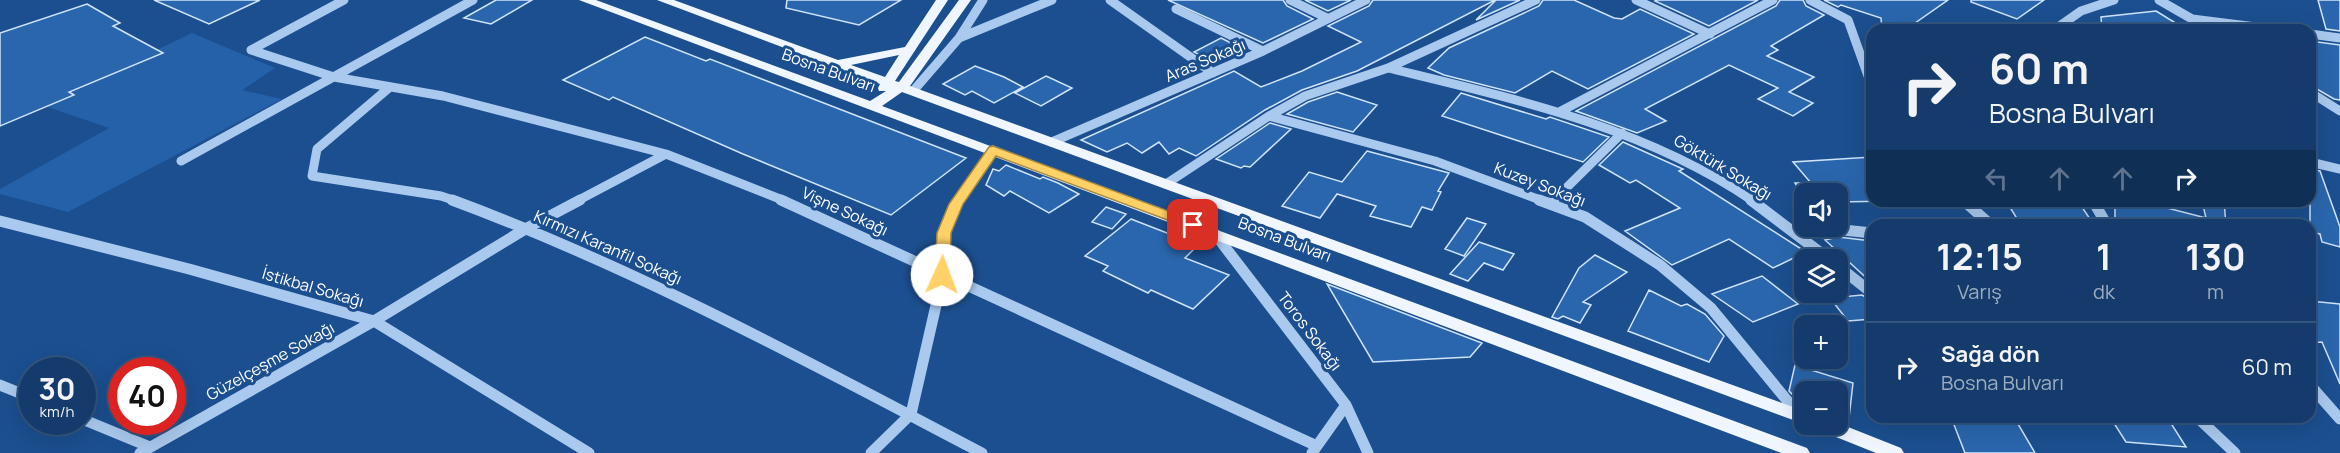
<!DOCTYPE html>
<html lang="tr">
<head>
<meta charset="utf-8">
<style>
	:root { --surface:#143b6b; --page:#1d4271; --text:#f1f3f6; --muted:#9dadc1; --line:#33557e }
	body { margin:0; font-family:Manrope,sans-serif; background:var(--page); color:var(--text); height:100vh; display:flex; flex-direction:column; font-size:22px; white-space:nowrap }
	* { box-sizing:border-box; margin:0 }
	p { font-size:20px; color:var(--muted) }
	.icon { flex:none; width:33px; height:33px; fill:none; stroke:currentColor; stroke-width:2; stroke-linecap:round; stroke-linejoin:round }
	.map { position:relative; flex:1; overflow:hidden }
	.drawer { position:absolute; left:1866px; top:219px; width:450px; height:204px; display:flex; flex-direction:column; background:var(--surface); border-radius:18px; box-shadow:0 6px 24px #0002,0 0 0 2px var(--line) }
	.drawer>* { flex:none }
	.banner { position:absolute; left:1866px; top:24px; width:450px; height:183px; border-radius:18px; box-shadow:0 6px 24px #0002,0 0 0 2px var(--line); background:#143b6b; color:var(--text); overflow:hidden }
	.controls { position:absolute; left:1794px; top:183px; display:grid; gap:12px }
	.controls a { display:grid; place-items:center; width:54px; height:54px; border-radius:12px; background:var(--surface); box-shadow:0 6px 24px #0002,0 0 0 2px var(--line); font-size:30px }
	.speed { position:absolute; left:18px; top:357px; display:flex; gap:12px; font-size:30px; font-weight:700; text-align:center }
	.speed>* { display:grid; place-content:center; width:78px; height:78px; border-radius:50%; background:var(--surface); box-shadow:0 6px 24px #0002,0 0 0 2px var(--line); line-height:1 }
	.speed small { font-size:15px; font-weight:400 }
	.speed .limit { border:9px solid #d22; background:#fff; color:#111 }
	.pin { position:absolute; display:grid; place-items:center; width:51px; height:51px; color:#fff; margin:-26px; border-radius:12px; box-shadow:0 3px 9px #0006 }
	.me { position:absolute; width:66px; margin:-33px; rotate:2deg; stroke-linejoin:round; filter:drop-shadow(0 0 4px #0008) }
	.turn { display:flex; align-items:center; gap:21px; height:126px; padding:0 24px; font-size:27px }
	.turn .icon { width:78px; height:78px; stroke-width:2.5 }
	.turn b { display:block; font-size:42px; line-height:51px }
	.lanes { display:flex; align-items:center; height:57px; padding:0 24px; background:#0003; justify-content:center; gap:30px; direction:ltr }
	.lanes .off { opacity:.35 }
	.eta { display:flex; justify-content:space-evenly; align-items:center; height:102px; text-align:center }
	.eta b { font-size:36px; font-weight:700; line-height:42px }
	ul { padding:0; list-style:none }
	li { display:flex; align-items:center; gap:18px; height:90px; padding:0 24px; border-top:2px solid var(--line) }
	li div { flex:1 }
	li b { display:block; font-size:22px }
	li em { font-style:normal }
	.map>svg:first-child { display:block }
</style>
</head>
<body>
<div class="map">
<svg width="2340" height="453" viewBox="0 0 2340 453">
	<rect width="100%" height="100%" fill="#1b4f8f"/>
	<path fill="#2461a8" d="M192 33 275 68 242 90 282 99 68 212 0 194V189L109 128 42 105Z"/>
	<path fill="#2a66ad" stroke="#cfe3fa" stroke-width="1.5" d="M154 0H260L209 24Z
		M496 0H532L491 24 464 18Z
		M787 0H901L859 25 786 8Z
		M1168 0H1283L1287 6 1313 19 1263 43Z
		M1305 0H1351L1328 11Z
		M1373 0H1495L1357 71 1302 90 1265 110 1196 156 1179 148 1169 154 1159 142 1142 153 1127 143 1107 152 1081 140 1234 71 1261 87 1302 71 1361 42 1328 26 1369 6Z
		M1496 0H1520L1476 20Z
		M1543 0H1574L1614 18 1622 19 1640 9 1694 34 1588 89 1552 71 1515 93 1444 75 1428 68 1449 48 1539 6Z
		M1657 0H1758L1709 26 1655 1Z
		M1780 0H1803L1806 6 1824 15 1771 46 1778 50 1767 56 1814 77 1789 92 1813 103 1793 116 1758 99 1778 88 1729 65 1645 109 1666 121 1637 133 1576 111 1776 6Z
		M1824 0H1948L1905 30H1882L1881 18 1841 5 1838 7Z
		M1971 0H2044L2017 19 1971 2Z
		M2318 0H2340V31L2326 29Z
		M87 4 120 23 113 26 163 53 69 92 74 95 0 126V33Z
		M2156 11 2187 30H2102L2101 17Z
		M645 37 706 61 710 59 966 158 891 215 743 154 613 97 609 100 563 80Z
		M1221 38 1243 49 1215 63 1194 52Z
		M2310 41 2340 45V100L2334 99 2310 85Z
		M975 66 1004 77 1023 87 994 103 972 91 965 95 943 84Z
		M1046 76 1072 88 1041 106 1015 93Z
		M1337 92 1377 105 1353 132 1287 114 1308 102Z
		M1461 93 1546 119 1550 117 1609 137 1583 162 1442 116Z
		M1270 123 1291 129 1250 167 1244 166 1241 168 1216 159Z
		M1623 142 1683 169 1679 171 1806 252 1773 268 1729 239 1672 265 1625 231 1680 208 1636 180 1630 183 1599 165Z
		M1367 151 1449 173 1438 191 1441 192 1432 210 1422 207 1411 227 1370 216 1376 206 1337 194 1320 218 1282 206 1309 172 1342 182Z
		M1872 157V201H1892L1838 202V194H1804V198L1795 183H1811L1793 162Z
		M1006 165 1040 179 1043 177 1058 183 1079 194 1049 213 1010 191 1004 196 986 185 993 169 999 171Z
		M2310 169 2320 171 2340 227V247L2322 242 2320 234 2310 232Z
		M2006 201H2078L2094 225H2021Z
		M2115 201H2140L2206 218 2202 201H2224L2226 225H2208L2207 221 2206 225H2115Z
		M1106 207 1126 214 1112 229 1092 222Z
		M1467 218 1486 224 1464 256 1445 249Z
		M1131 219 1198 245 1185 258 1229 275 1193 309 1151 290 1148 293 1103 271 1108 266 1085 256Z
		M1838 237 1872 241V283L1825 240Z
		M1479 242 1514 254 1503 270 1484 263 1468 281 1450 274Z
		M1595 255 1627 272 1583 302 1591 305 1580 323 1563 316 1558 319 1552 317 1579 268Z
		M1762 276 1798 304 1753 322 1712 294Z
		M1327 284 1482 343 1470 357 1373 362Z
		M1649 290 1681 306 1687 304 1705 314 1724 336 1709 362 1628 331Z
		M1862 295 1872 301V319L1848 321 1830 298Z
		M2310 301 2340 304V384L2322 342 2310 343Z
		M1795 365 1853 383 1849 418 1838 413V392H1804V400L1793 395 1789 391Z
		M1951 417H2014L2035 453H1965Z
		M2110 417H2167L2186 447 2126 442Z"/>
	<g fill="none" stroke-linecap="round" stroke-linejoin="round">
		<path stroke="#a9c9ee" stroke-width="9" d="M1110 0 1213 73
			M1290 0 1327 18
			M1636 0 1710 34
			M1810 0 1848 20 1872 87
			M2159 0 2192 19 2280 30
			M1176 9 1263 51
			M2054 30 2081 11 2114 0
			M2310 34 2340 38
			M959 38 1052 0
			M251 50 334 77 443 96 666 154 785 201
			M251 50 344 0
			M1388 68C1515 99 1644 127 1753 201
			M390 87 317 149 312 176 441 196 456 201
			M914 90 959 38 983 0
			M2310 92 2340 111
			M1561 111 1773 0
			M1269 116 1435 161 1543 201
			M1052 142 1263 51 1366 0
			M181 161 473 0
			M2310 162 2340 169
			M1166 184 1269 116 1305 96 1388 68 1536 0
			M577 201 666 154
			M958 201 993 150
			M1553 201 1622 133"/>
		<path stroke="#a9c9ee" stroke-width="11" d="M452 200C636 268 808 362 982 453
			M781 200 1317 446
			M1539 200 1585 217 1660 265 1711 308 1800 416
			M1751 200 1830 260
			M1964 201 1991 225
			M2093 201 2107 225
			M1551 203 1554 200
			M0 221 189 269 374 321 589 453
			M1805 226 1872 233
			M1215 234 1346 405 1368 453
			M1838 266 1872 293
			M0 385 32 398
			M2310 385 2340 419
			M2197 417 2235 453
			M82 419 150 447
			M140 453 374 321 527 228 580 200
			M871 453 911 414 943 275 944 233 959 200
			M1312 453 1346 405"/>
		<path fill="#f0f6ff" fill-rule="evenodd" d="M579 0H596L870 101 886 91H879L878 88 880 84 657 0H674L838 60 905 47 936 0H948L895 81 899 82 959 0H971L910 86 1804 411V424L902 92 882 106 1807 448 1810 453H1781ZM899 55 885 77 851 65Z
			M1838 423 1901 448 1904 453H1876L1816 429 1813 424Z"/>
	</g>
	<path fill="#ffd166" stroke="#a68842" stroke-width="1.5" d="M993 146 1198 222 1200 225 1198 228H1189L996 156 963 204 951 233 950 275 942 280 937 278 935 275 937 233 949 204 989 147Z"/>
	<g text-anchor="middle" stroke-width="6" stroke-linejoin="round" paint-order="stroke">
		<g font-size="16" fill="#fff" stroke="#1b4f8f">
			<text transform="translate(1205 60) rotate(-23)" y="6">Aras Sokağı</text>
			<text transform="translate(829 70) rotate(20)" y="6">Bosna Bulvarı</text>
			<text transform="translate(1723 167) rotate(31)" y="6">Göktürk Sokağı</text>
			<text transform="translate(1540 184) rotate(21)" y="6">Kuzey Sokağı</text>
			<text transform="translate(845 211) rotate(25)" y="6">Vişne Sokağı</text>
			<text transform="translate(1285 239) rotate(21)" y="6">Bosna Bulvarı</text>
			<text transform="translate(608 247) rotate(24)" y="6">Kırmızı Karanfil Sokağı</text>
			<text transform="translate(313 287) rotate(16)" y="6">İstikbal Sokağı</text>
			<text transform="translate(1310 331) rotate(53)" y="6">Toros Sokağı</text>
			<text transform="translate(270 361) rotate(-29)" y="6">Güzelçeşme Sokağı</text>
		</g>
	</g>
</svg>
<div class="controls">
<a><svg class="icon" aria-label="sound" viewBox="0 0 24 24"><path d="M4 9h4l5-4v14l-5-4H4zM17 9q2 3 0 6"/></svg></a>
<a><svg class="icon" aria-label="layers" viewBox="0 0 24 24"><path d="M12 4l9 5-9 5-9-5zM3 14l9 5 9-5"/></svg></a>
<a>+</a>
<a>−</a>
</div>
<div class="speed"><div>30<small>km/h</small></div><div class="limit">40</div></div>
<div class="pin" style="left:1193px;top:225px;background:#d93025"><svg class="icon" aria-label="arrive" viewBox="0 0 24 24"><path d="M6 21V4h12l-3 4 3 4H6"/></svg></div>
<svg class="me" style="left:942px;top:275px" viewBox="-20 -20 40 40"><circle r="19" fill="#fff"/><path d="M0-13L10 11 0 6-10 11z" fill="#ffd166"/></svg>
<div class="banner">
<div class="turn"><svg class="icon" aria-label="right" viewBox="0 0 24 24"><path d="M7 20v-9h11M14 6l5 5-5 5"/></svg><div><b>60 m</b>Bosna Bulvarı</div></div>
<div class="lanes"><svg class="icon off" aria-label="left" viewBox="0 0 24 24"><path d="M17 20v-9H6M10 6l-5 5 5 5"/></svg><svg class="icon off" aria-label="ahead" viewBox="0 0 24 24"><path d="M12 20V5M6 11l6-6 6 6"/></svg><svg class="icon off" aria-label="ahead" viewBox="0 0 24 24"><path d="M12 20V5M6 11l6-6 6 6"/></svg><svg class="icon" aria-label="right" viewBox="0 0 24 24"><path d="M7 20v-9h11M14 6l5 5-5 5"/></svg></div>
</div>
<section class="drawer">
<div class="eta">
<div><b>12:15</b><p>Varış</p></div>
<div><b>1</b><p>dk</p></div>
<div><b>130</b><p>m</p></div>
</div>
<ul>
<li><svg class="icon" aria-label="right" viewBox="0 0 24 24"><path d="M7 20v-9h11M14 6l5 5-5 5"/></svg><div><b>Sağa dön</b><p>Bosna Bulvarı</p></div><em>60 m</em></li>
</ul>
</section>
</div>
</body>
</html>
